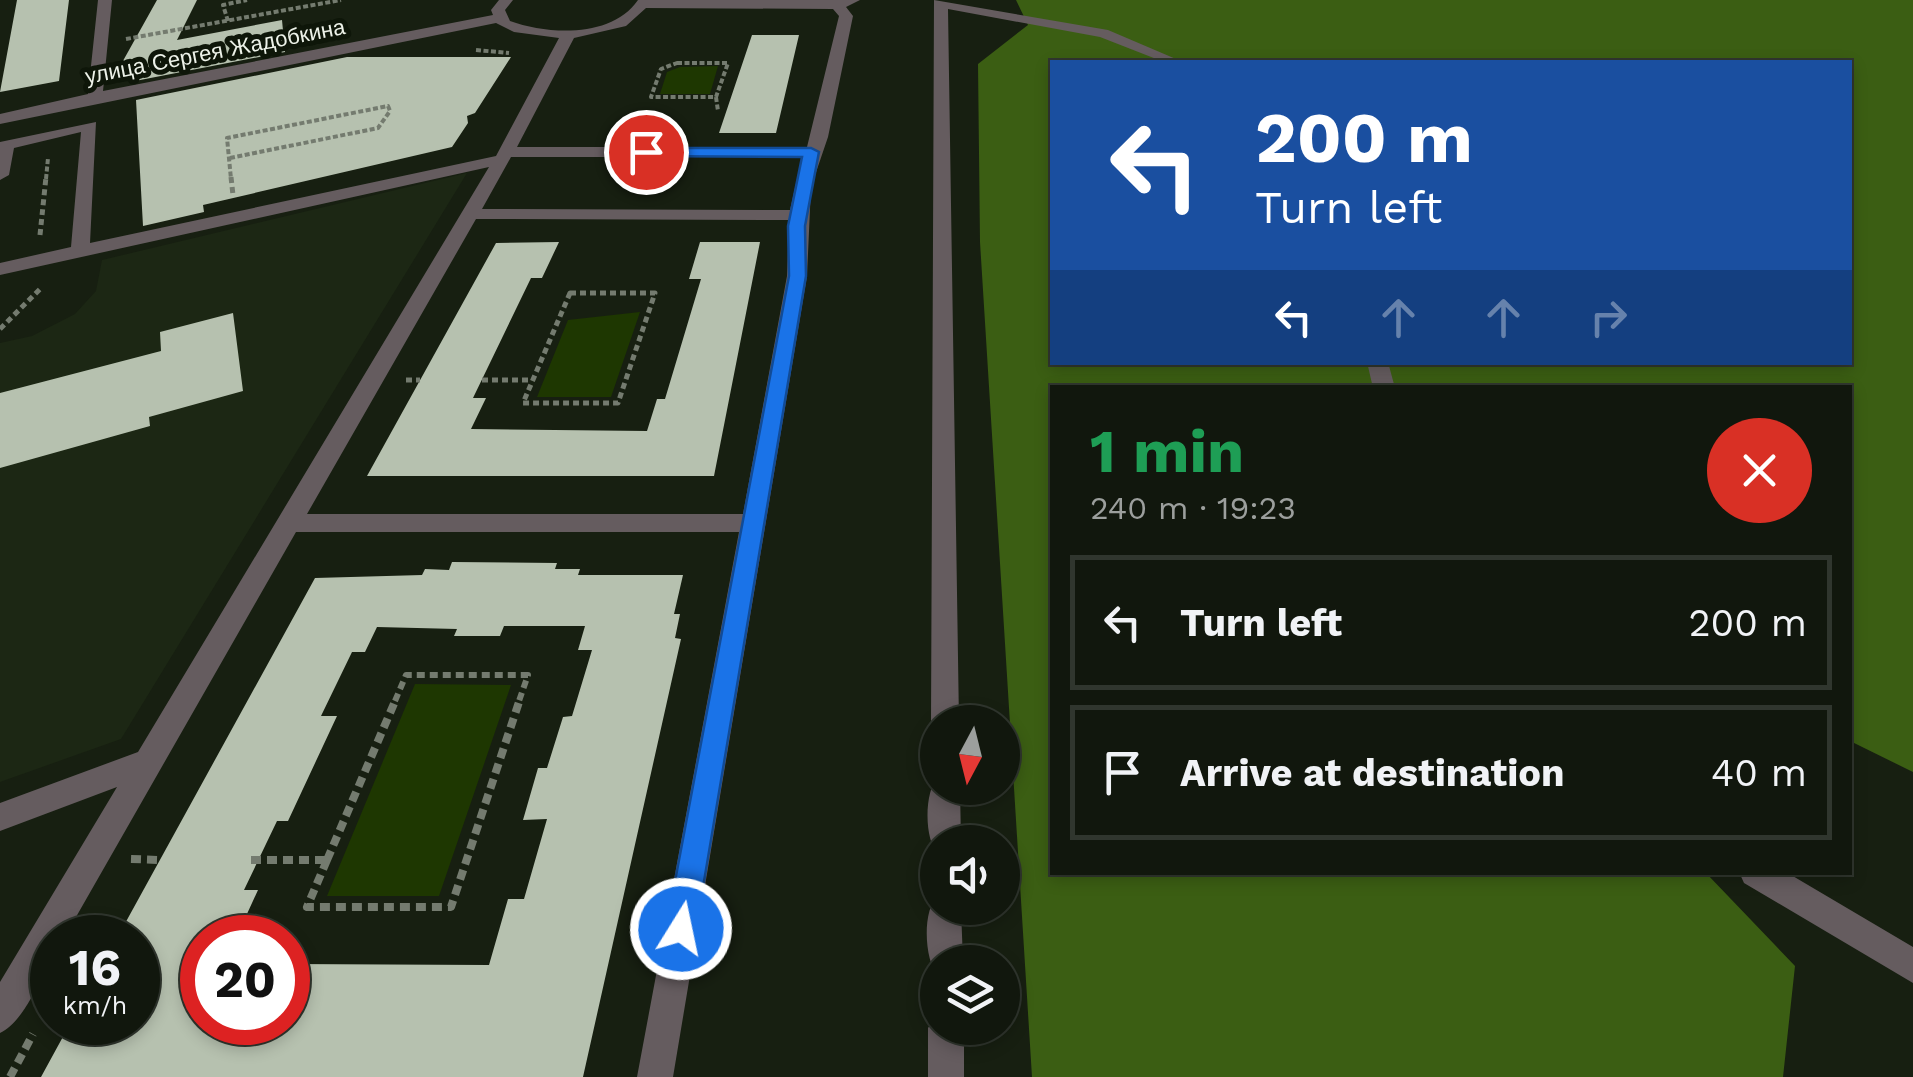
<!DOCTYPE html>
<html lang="en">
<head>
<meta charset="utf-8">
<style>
	:root { --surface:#11170d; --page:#1a2016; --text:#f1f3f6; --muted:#9c9f9d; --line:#30362e }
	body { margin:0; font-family:"Work Sans",sans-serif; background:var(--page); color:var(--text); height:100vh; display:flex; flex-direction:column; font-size:38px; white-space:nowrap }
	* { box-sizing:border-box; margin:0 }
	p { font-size:32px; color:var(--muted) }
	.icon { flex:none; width:55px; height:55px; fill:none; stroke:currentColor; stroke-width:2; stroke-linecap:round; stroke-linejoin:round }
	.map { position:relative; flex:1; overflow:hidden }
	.details { position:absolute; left:1050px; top:385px; width:802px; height:490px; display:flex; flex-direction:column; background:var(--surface); border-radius:0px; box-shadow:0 5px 15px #0003,0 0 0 2px var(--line) }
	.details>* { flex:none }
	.banner { position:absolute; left:1050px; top:60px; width:802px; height:305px; border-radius:0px; box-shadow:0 5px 15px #0003,0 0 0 2px var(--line); background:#1a4fa0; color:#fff; overflow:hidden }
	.needle { width:65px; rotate:187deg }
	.buttons { position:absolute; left:920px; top:705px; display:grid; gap:20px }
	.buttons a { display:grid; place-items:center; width:100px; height:100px; border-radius:50%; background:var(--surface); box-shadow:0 5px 15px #0003,0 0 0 2px var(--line); font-size:50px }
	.speed { position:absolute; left:30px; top:915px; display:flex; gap:20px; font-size:50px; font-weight:700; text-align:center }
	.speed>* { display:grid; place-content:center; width:130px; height:130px; border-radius:50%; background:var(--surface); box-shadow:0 5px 15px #0003,0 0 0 2px var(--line); line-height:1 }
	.speed small { font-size:25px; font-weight:400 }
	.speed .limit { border:15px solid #d22; background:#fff; color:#111 }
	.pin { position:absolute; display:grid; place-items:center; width:85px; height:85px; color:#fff; margin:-42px; border:5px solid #fff; border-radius:50%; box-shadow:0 2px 10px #0007 }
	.me { position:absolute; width:110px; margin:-55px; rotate:10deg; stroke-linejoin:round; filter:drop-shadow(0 0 8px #0008) }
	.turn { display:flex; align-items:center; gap:35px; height:210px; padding:0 40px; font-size:45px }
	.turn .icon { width:130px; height:130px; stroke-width:2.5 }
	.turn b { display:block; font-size:70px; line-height:85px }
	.lanes { display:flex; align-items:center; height:95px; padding:0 40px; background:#0003; justify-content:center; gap:50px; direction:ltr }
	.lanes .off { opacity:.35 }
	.round { display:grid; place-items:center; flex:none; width:105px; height:105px; border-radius:52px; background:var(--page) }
	.head { display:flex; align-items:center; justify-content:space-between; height:170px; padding:0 40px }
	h1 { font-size:60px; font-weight:700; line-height:75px; color:#1e9e55 }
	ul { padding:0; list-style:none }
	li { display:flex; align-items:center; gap:30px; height:135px; margin:0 20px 15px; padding:0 20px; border:5px solid var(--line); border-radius:0px }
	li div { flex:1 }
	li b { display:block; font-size:38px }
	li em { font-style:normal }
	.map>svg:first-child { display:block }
</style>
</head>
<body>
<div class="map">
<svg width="1913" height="1077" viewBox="0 0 1913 1077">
	<rect width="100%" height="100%" fill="#171f11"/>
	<path fill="#1c2714" d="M467 173 121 739 0 782V343L32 336 75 314 96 291 102 260Z"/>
	<path fill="#1e3701" d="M718 66 710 94H660L667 72 680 67Z
		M640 312 611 397H537L568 320Z
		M415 684 511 685 439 896H327Z"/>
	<path fill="#3b5e13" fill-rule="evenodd" d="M1016 0H1913V772L1850 741V388H1052V872L1706 873 1795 966 1783 1077H1032L980 242 978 64 1028 25ZM1052 62H1850V362H1052Z"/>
	<path fill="#b6c1af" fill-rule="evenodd" d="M17 0H69L59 81 0 92Z
		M157 0H197L177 40 282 20 285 52 135 81 134 66 119 68Z
		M752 35H799L776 133H719Z
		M347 57H511L475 113 467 116 468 123 452 147 203 205 204 212 143 226 136 100Z
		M559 242 542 278H531L473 398H486L471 429 647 431 657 399H665L701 279H689L700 242H760L714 476H367L496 243Z
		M233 313 243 391 149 417 150 426 0 468V393L161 351 160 332Z
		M452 562 557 563 555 569H580L578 575H683L674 614H680L675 638 681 639 583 1077H41L71 1022H138V938H117L315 578 422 575 425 569 449 570ZM504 626H585L578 650H592L572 716 563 717 547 768H538L523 820 547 819 524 899H508L489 965 288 964V1022H202V938H236L258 890H244L277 821H288L337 716H321L352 652H365L377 627 457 629 454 636H500Z"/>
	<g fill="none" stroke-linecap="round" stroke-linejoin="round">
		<path stroke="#747b6f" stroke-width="4" stroke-dasharray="5 2.5" stroke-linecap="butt" d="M228 21 223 5 247 0
			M126 39 341 0
			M476 50 509 53
			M677 63H728L716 97H651L661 69Z
			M716 97 718 111
			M230 158 378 128 390 111 388 106 227 138 231 179
			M46 179 48 158"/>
		<path stroke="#747b6f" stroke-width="5" stroke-dasharray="6 4" stroke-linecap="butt" d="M231 177 233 195
			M40 235 46 177
			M570 293H655L618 403H523Z
			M0 329 41 288
			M406 380H420
			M482 380H532"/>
		<path stroke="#747b6f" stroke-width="6" stroke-dasharray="8 5" stroke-linecap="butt" d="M395 701 406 675H528L519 701"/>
		<path stroke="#747b6f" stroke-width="8" stroke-dasharray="10 6" stroke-linecap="butt" d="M131 859 159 860
			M251 860H327
			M327 860 307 907H451L520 699
			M327 860 396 699
			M10 1077 33 1034"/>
		<path fill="#655c5f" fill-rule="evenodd" d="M98 0H112L103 91 493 15 491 10 499 0H513L505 10 510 21C549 35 612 38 638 0H860L846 7 853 16 828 137 811 187 807 276 673 1077H637L739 532H296L64 938H52C52 963 24 1023 0 1033V982L117 787 0 831V803L138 752 489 167 0 275V263L71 247 81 132 14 148 9 175 0 180V142L96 122 90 243 496 156 559 38 514 32 496 23 0 124V114L88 94ZM646 8 833 9 839 16 807 147H517L574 38 626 26ZM511 157H802L790 210 482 209ZM476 219 789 220 787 276 743 514H307Z
			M934 0 1108 30 1183 62H1164L1100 37 948 9 959 722H938V732L931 722Z
			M1367 362H1388L1395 388H1373Z
			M938 777V788H960L961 842H938V854C924 840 924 791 938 777Z
			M1739 872H1786L1913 947V983L1744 883Z
			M938 895V908H961L963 962H938V976C924 960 922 910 938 895Z
			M938 1014V1028H964V1077H928V1028Z"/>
	</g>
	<path fill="#1a73e8" stroke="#114b97" stroke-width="2.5" d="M646 148H811L819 152 805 226 806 276 696 929 692 940 681 944 670 940 666 929 789 276 788 226 802 157 640 156V149Z"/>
	<g text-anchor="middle" stroke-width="10" stroke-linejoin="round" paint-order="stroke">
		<g font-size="22" fill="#edf2e9" stroke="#0e1609">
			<text transform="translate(215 51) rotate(-11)" y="8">улица Сергея Жадобкина</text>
		</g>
	</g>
</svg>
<div class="buttons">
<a><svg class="needle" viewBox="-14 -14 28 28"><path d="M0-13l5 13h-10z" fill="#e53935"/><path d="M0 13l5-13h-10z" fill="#9c9f9d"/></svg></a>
<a><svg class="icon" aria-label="sound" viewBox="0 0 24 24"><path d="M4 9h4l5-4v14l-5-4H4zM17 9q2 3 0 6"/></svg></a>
<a><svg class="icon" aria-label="layers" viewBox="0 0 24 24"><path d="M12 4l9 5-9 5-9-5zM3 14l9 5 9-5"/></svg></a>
</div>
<div class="speed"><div>16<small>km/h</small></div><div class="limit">20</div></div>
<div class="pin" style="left:646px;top:152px;background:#d93025"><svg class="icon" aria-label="arrive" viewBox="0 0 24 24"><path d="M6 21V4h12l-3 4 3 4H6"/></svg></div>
<svg class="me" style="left:681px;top:929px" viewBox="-20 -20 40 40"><circle r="17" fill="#1a73e8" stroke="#fff" stroke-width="3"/><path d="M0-11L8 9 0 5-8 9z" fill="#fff"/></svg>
<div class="banner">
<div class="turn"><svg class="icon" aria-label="left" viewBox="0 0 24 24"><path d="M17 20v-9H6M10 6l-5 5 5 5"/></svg><div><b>200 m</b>Turn left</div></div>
<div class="lanes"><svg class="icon" aria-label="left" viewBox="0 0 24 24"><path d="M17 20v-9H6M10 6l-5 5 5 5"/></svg><svg class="icon off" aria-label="ahead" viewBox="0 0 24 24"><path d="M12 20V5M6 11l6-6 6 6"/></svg><svg class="icon off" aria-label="ahead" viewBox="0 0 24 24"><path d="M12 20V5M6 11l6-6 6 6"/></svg><svg class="icon off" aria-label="right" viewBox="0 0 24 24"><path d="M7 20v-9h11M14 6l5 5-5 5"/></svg></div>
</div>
<section class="details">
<div class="head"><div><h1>1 min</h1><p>240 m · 19:23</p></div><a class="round" style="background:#d93025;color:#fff"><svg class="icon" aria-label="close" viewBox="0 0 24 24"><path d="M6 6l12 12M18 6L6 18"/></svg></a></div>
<ul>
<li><svg class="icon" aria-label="left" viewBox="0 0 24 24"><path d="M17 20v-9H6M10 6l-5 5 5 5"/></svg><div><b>Turn left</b></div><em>200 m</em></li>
<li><svg class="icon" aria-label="arrive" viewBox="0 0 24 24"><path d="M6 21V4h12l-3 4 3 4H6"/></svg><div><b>Arrive at destination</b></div><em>40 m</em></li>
</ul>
</section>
</div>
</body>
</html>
